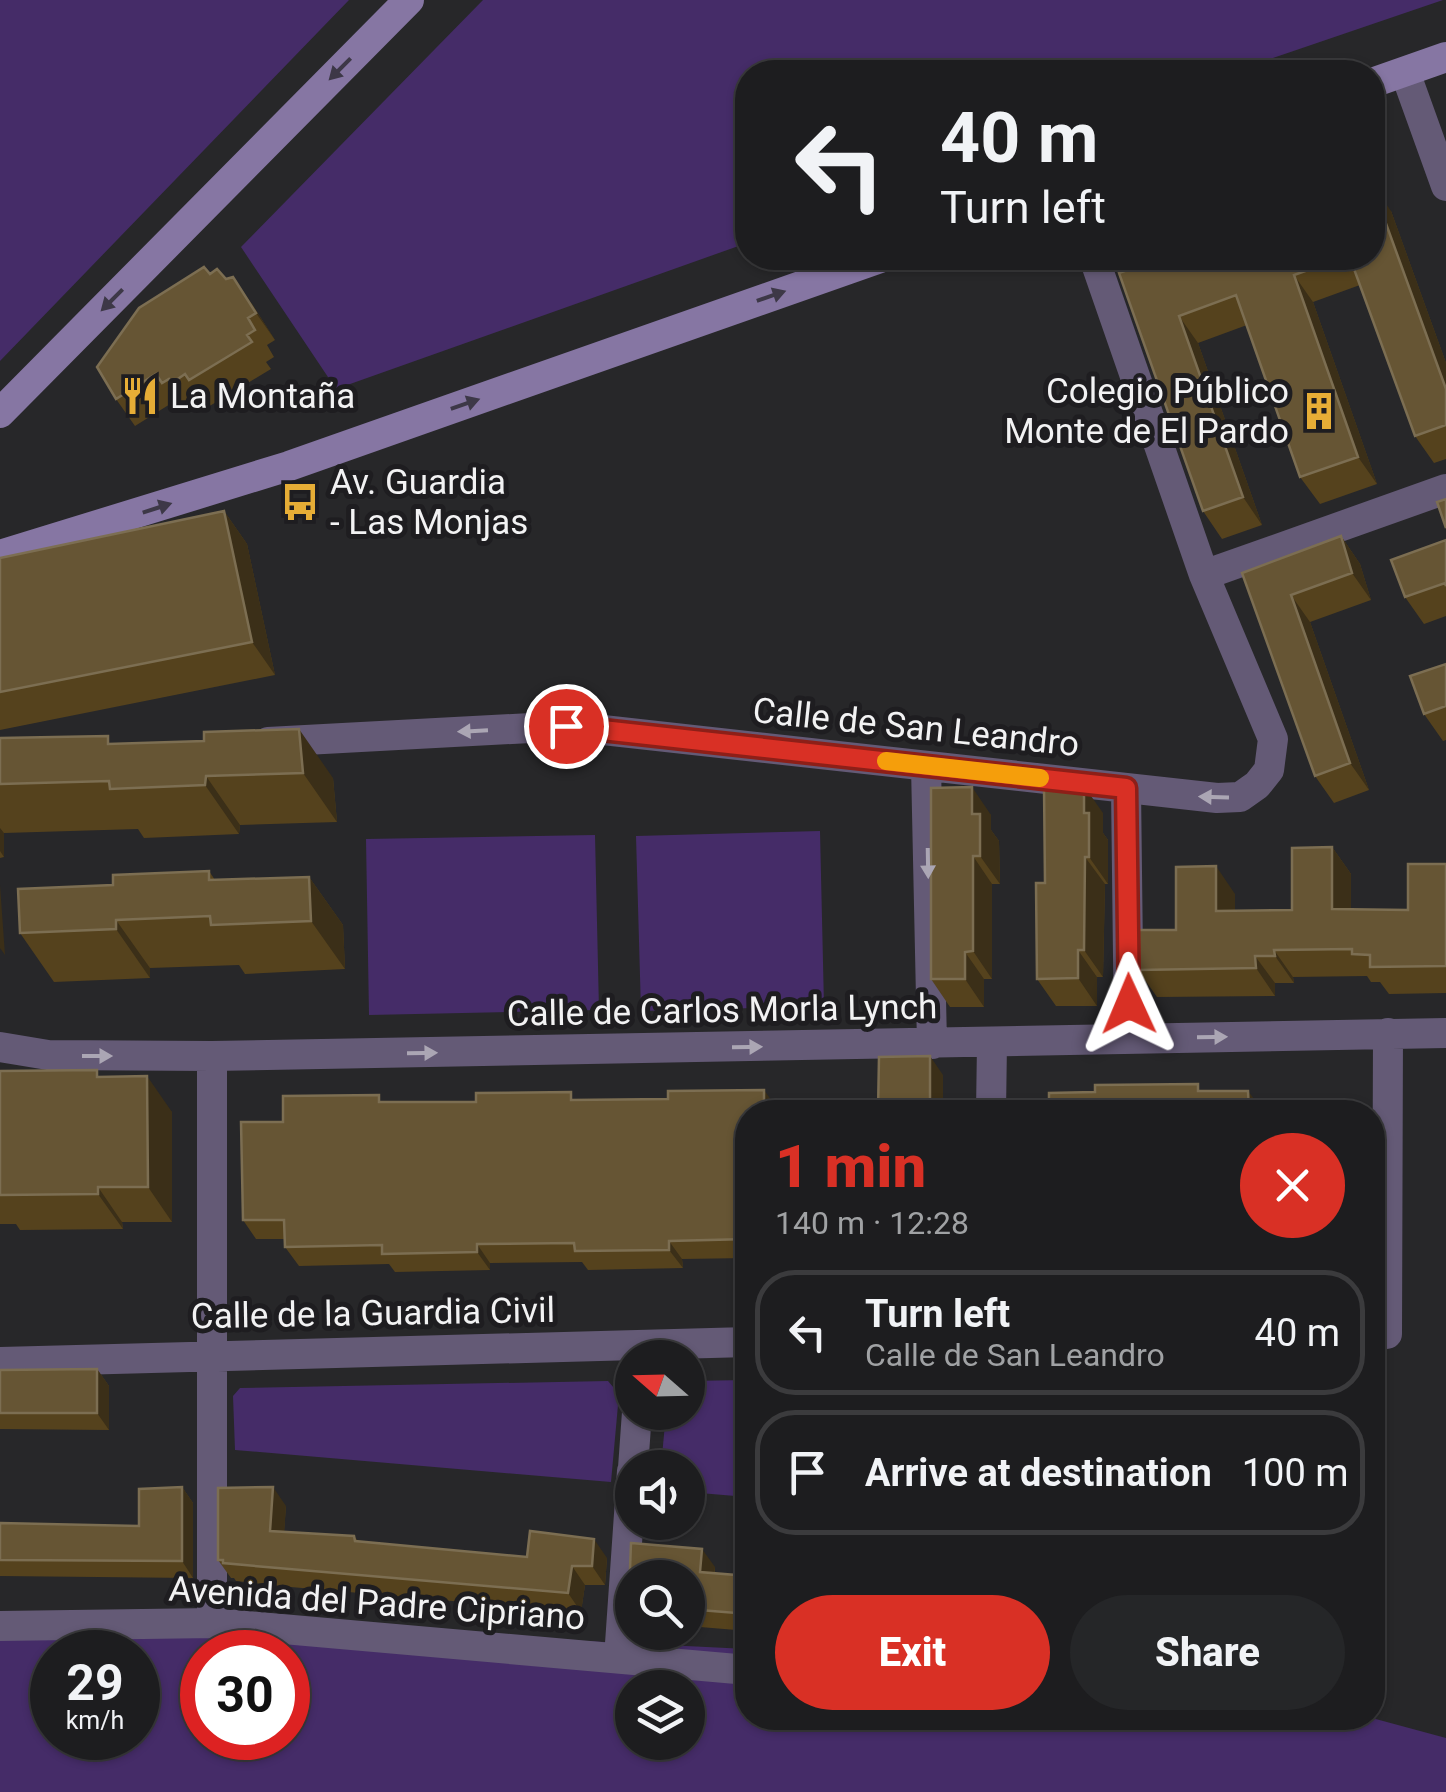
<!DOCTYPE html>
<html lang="en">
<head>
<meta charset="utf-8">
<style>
	:root { --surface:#1d1d1f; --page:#252628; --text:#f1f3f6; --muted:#a0a2a4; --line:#3b3b3d; --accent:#d93025 }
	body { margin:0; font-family:Roboto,sans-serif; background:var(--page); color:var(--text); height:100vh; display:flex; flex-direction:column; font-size:38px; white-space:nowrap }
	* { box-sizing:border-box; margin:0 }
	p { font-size:32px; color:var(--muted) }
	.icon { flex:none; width:55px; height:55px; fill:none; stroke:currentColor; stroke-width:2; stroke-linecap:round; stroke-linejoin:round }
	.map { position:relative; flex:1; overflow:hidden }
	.side { position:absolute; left:735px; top:1100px; width:650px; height:630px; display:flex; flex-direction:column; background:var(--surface); border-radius:40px; box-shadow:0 2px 8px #0004,0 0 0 2px var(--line) }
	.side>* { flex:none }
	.guide { position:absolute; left:735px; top:60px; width:650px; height:210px; border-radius:40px; box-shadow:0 2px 8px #0004,0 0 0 2px var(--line); background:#1d1d1f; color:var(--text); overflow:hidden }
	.needle { width:65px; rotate:290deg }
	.tools { position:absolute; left:615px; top:1340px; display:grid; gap:20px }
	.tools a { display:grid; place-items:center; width:90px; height:90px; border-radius:50%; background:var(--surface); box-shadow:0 2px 8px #0004,0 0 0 2px var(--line); font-size:50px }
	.speed { position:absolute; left:30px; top:1630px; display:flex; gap:20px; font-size:50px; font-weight:700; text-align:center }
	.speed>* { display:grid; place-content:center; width:130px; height:130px; border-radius:50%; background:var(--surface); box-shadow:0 2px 8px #0004,0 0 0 2px var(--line); line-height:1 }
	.speed small { font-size:25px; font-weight:400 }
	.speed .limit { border:15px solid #d22; background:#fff; color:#111 }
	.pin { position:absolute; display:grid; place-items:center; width:85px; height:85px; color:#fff; margin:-42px; border:5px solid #fff; border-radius:50%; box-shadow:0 2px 10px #0007 }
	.me { position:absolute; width:110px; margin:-55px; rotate:359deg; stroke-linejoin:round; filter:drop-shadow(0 0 8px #0008) }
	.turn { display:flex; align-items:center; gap:35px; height:210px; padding:0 40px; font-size:45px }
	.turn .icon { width:130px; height:130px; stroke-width:2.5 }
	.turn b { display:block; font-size:70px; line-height:85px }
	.round { display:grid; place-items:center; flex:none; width:105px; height:105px; border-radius:52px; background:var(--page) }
	.summary { display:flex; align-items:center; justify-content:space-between; height:170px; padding:0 40px }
	h1 { font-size:60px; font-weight:800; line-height:75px; color:var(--accent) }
	.cta { display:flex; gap:20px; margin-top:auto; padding:20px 40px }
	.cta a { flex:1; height:115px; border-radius:60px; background:var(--accent); color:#fff; font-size:40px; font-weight:800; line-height:115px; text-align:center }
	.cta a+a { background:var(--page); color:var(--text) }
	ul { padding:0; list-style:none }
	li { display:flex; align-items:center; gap:30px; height:125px; margin:0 20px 15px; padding:0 20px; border:5px solid var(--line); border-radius:40px }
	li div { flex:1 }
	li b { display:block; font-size:38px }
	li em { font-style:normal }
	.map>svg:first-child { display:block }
</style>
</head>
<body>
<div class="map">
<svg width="1446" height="1792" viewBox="0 0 1446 1792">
	<rect width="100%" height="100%" fill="#272729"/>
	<path fill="#452c68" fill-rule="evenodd" d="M0 0H349L0 361Z
		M483 0H1443L1232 72H748L747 243 336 389 241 247Z
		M820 831 824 1006 641 1011 636 836Z
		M595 835 599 1010 369 1015 366 839Z
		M747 1380V1497L688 1492V1468L661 1467 666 1413 688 1412V1381Z
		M608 1381 619 1394 611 1482 235 1450 233 1396 240 1388Z
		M0 1612 747 1649 748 1718H1372L1446 1738V1792H0ZM52 1652H138V1738H52ZM202 1652H288V1738H202ZM632 1688H688V1742H632Z"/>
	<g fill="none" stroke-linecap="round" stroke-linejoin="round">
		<path stroke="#645a76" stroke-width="30" d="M1405 72 1446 186
			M1204 575 1446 489
			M268 742 567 726 1217 798 1240 797 1257 785 1269 770 1273 739 1204 575 1094 258
			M926 766 932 1044
			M1126 788 1129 1039
			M0 1047 48 1055 212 1056 1446 1033
			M212 1056V1623
			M991 1112 992 1043
			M1372 1334H1387L1388 1033
			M0 1362 748 1342
			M633 1468 637 1412
			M0 1626 214 1623 748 1670
			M619 1658 632 1471"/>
		<path stroke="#8676a3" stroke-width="30" d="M1372 83 1446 57
			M0 413 409 0
			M0 555 289 466 880 258"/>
	</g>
	<path fill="#55421d" d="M1391 211 1446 363V459L1434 463 1415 436 1360 285 1313 302 1377 484 1320 504 1300 477 1247 325 1198 343 1262 525 1222 539 1203 511 1161 258H1372Z
		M210 274 226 279 252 304 275 340 267 345 274 357 266 362 271 369 208 407 204 401 192 411 188 407 182 411 175 401 135 426 116 399Z
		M224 511 247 544 275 675 0 730V558Z
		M1341 536 1360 564 1371 600 1310 622 1369 790 1334 803 1315 776 1242 573Z
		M1446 540V616L1424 624 1405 597Z
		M1446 664V740L1443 741 1424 714Z
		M0 738 113 744 333 778 337 822 240 825 239 834 144 838 138 829 4 833V857L0 858Z
		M931 788 991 815V830L999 841 1000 884H992V979H984V1007H950L931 979Z
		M1103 813V833L1108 840V884H1105L1103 977H1097V1006H1056L1037 979 1045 883Z
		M1332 847 1351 874V910H1408L1446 864V993L1389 994 1380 982H1371L1367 976 1293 977 1294 983H1275V996L1157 997 1138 970 1176 930 1235 894V911L1292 910Z
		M209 871 215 880 309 877 343 925 345 969 245 974 239 965 150 968V978L54 982 20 933 113 885Z
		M0 1071 102 1077 172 1112V1222H122L123 1229 20 1230 16 1224H0Z
		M576 1100 777 1108 748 1112V1258L682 1259 683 1268 588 1270 582 1262 490 1263V1270L395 1272 389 1264 299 1266 285 1247V1239H256L243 1220 283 1122 384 1102Z
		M97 1369 109 1386V1430L0 1429V1370Z
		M182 1487 193 1503V1578L0 1576V1523L139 1526Z
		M286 1506 284 1532 354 1536 358 1541 527 1557 607 1558 605 1585H585L581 1612 279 1586 236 1581 234 1578H231L218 1560Z
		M715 1567V1573L748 1576V1631L688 1626V1578H636L630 1569Z"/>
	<path fill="#3b2f18" d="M1372 184 1391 211 1446 363V389Z
		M1294 275 1313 302 1377 484 1358 457Z
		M233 277 252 304 275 340 256 313Z
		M1179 316 1198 343 1262 525 1243 497Z
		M224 511 247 544 275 675 252 642Z
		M1341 536 1360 564 1371 600 1352 573Z
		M1291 595 1310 622 1369 790 1350 763Z
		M299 729 333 778 337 822 303 773Z
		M206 776 240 825 239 834 205 785Z
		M1084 786 1103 813V833L1108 840V884L1089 857 1084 813Z
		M972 787 991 815V830L999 841 1000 884 980 856 972 814Z
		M0 828 4 833V857L0 851Z
		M1332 847 1351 874V937L1332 909Z
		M973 856 992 884V979L973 951Z
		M1085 857 1105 884 1103 977 1084 950Z
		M1216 866 1235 894V938L1216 911Z
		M309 877 343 925 345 969 311 921Z
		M0 885 5 955 0 948Z
		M116 920 150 968V978L116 929Z
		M1078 950 1097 977V1006L1078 978Z
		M1274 950 1293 977 1294 983 1275 956Z
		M965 952 984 979V1007L965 979Z
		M1255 956 1275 983V996L1256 968Z
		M930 1056 943 1075V1112H930Z
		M147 1076 172 1112V1222L148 1187Z
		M764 1090 777 1108V1112H764Z
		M1248 1091 1264 1112H1249Z
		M98 1187 122 1222 123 1229 98 1194Z
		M669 1241 682 1259 683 1268 669 1250Z
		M477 1244 490 1263V1270L477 1252Z
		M97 1369 109 1386V1430L97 1413Z
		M182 1487 193 1503V1578L182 1561Z
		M273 1487 286 1506 283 1550 270 1531Z
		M594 1539 607 1558 605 1585 592 1566Z
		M702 1549 715 1567 713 1590 700 1572Z
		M572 1566 585 1585 581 1612 568 1593Z"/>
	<path fill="#665534" stroke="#7c6e52" stroke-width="2.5" d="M1372 185 1446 389V425L1415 436 1350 258H1372Z
		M1161 258H1342L1294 275 1358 457 1300 477 1236 295 1179 316 1243 497 1203 511 1119 273Z
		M204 267 210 274 217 269 226 279 233 277 256 313 248 318 255 330 247 335 252 342 189 380 185 374 172 383 169 379 162 383 156 374 116 399 97 367 139 308Z
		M1446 499V528L1437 502Z
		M224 511 252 642 0 692V558Z
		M1341 536 1352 573 1291 595 1350 763 1315 776 1242 573Z
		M1446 540V586L1445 583 1405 597 1391 560Z
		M1446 664V706L1424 714 1410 676Z
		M299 729 303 773 206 776 205 785 110 789 109 781 0 784V738L108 736V744L204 741V732Z
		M1044 786H1084V813H1089V857H1085L1084 950H1078V978L1037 979 1036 883H1045Z
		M972 787V814H980V856H973V951L965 952V979H931V788Z
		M1332 847V909L1408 910V864H1446V966L1370 967V955L1352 954V949L1274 950 1275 956H1255L1256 968 1138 970V930H1176V867L1216 866V911L1292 910V848Z
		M209 871V880L309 877 311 921 211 925 210 916 116 920V929L20 933 18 889 113 885V875Z
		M930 1056V1112H878L879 1057Z
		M97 1070V1077L147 1076 148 1187H98V1194L0 1195V1071Z
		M1198 1084V1091H1248L1249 1112H1049V1093L1095 1092V1085Z
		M764 1090V1112H748V1239L669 1241V1250L575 1251 574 1243 477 1244V1252L382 1254V1245L285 1247 284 1220H243L241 1122H283V1096L379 1095V1102H476V1093L571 1092V1100L668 1099V1091Z
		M97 1369V1413H0V1370Z
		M182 1487V1561L0 1560V1523L139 1526V1489Z
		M273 1487 270 1531 354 1536 355 1541 527 1557 530 1531 594 1539 592 1566H572L568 1593 266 1567 223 1563V1560H218V1488Z
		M631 1543 702 1549 700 1572 748 1576V1614L688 1609V1578H655L656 1573 630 1569Z"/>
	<defs><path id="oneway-solid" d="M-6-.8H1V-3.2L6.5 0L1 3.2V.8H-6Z" transform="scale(2.5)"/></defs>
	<g fill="#3d3847">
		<use href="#oneway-solid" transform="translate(340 69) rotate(135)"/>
		<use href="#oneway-solid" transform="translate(771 296) rotate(-19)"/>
		<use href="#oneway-solid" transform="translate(112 300) rotate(135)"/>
		<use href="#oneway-solid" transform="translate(465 404) rotate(-19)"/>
		<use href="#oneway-solid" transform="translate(157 508) rotate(-18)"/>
	</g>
	<g fill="#aba6b4">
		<use href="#oneway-solid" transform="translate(473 731) rotate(177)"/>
		<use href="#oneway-solid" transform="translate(1214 797) rotate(-178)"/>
		<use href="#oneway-solid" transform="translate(928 863) rotate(89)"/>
		<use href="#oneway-solid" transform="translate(1212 1037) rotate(-1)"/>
		<use href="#oneway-solid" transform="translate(747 1047) rotate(-1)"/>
		<use href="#oneway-solid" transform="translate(422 1053) rotate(-1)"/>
		<use href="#oneway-solid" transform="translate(97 1056)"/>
	</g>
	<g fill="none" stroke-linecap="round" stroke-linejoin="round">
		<g stroke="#8d1f18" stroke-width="25">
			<path id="route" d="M566 726 1126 788 1129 1004"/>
		</g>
		<use href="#route" stroke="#d93025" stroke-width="18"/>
		<path stroke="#f59e0b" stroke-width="18" d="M886 761 1040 778"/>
	</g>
	<defs>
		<g id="restaurant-bare" transform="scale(3)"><path d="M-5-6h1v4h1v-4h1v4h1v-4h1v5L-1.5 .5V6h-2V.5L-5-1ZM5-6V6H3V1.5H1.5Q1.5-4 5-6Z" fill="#e6ad36" stroke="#1e1d20" stroke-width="2.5" paint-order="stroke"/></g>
		<g id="building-bare" transform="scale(3)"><path d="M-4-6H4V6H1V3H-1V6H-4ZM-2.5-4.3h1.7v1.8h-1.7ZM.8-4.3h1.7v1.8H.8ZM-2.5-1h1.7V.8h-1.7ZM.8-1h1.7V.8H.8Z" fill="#e6ad36" stroke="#1e1d20" stroke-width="2.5" paint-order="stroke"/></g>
		<g id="bus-bare" transform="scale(3)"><path d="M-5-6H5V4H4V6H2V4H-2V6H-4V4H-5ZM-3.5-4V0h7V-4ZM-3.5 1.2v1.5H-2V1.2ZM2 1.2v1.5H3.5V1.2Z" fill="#e6ad36" stroke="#1e1d20" stroke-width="2.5" paint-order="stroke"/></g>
	</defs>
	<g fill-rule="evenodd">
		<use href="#restaurant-bare" x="140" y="396"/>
		<use href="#building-bare" x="1319" y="411"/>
		<use href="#bus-bare" x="300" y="502"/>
	</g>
	<g text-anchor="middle" stroke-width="10" stroke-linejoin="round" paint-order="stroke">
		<g font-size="35" fill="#f2f2f3" stroke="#1e1d20" text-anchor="start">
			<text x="1289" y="403" text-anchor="end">Colegio Público<tspan x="1289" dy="40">Monte de El Pardo</tspan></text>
			<text x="170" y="408">La Montaña</text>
			<text x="330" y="494">Av. Guardia<tspan x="330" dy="40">- Las Monjas</tspan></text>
		</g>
		<g font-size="35" fill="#f2f2f3" stroke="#1e1d20">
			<text transform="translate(916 727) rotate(6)" y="12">Calle de San Leandro</text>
			<text transform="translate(722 1010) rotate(-1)" y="12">Calle de Carlos Morla Lynch</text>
			<text transform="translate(373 1313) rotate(-1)" y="12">Calle de la Guardia Civil</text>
			<text transform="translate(377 1603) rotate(4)" y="12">Avenida del Padre Cipriano</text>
		</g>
	</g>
</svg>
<div class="tools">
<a><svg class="needle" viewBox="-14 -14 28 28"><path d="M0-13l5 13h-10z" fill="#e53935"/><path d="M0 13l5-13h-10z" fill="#a0a2a4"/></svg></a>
<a><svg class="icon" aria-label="sound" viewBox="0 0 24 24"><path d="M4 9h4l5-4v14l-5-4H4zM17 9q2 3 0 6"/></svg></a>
<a><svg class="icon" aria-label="search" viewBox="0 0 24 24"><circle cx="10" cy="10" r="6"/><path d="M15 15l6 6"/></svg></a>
<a><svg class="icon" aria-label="layers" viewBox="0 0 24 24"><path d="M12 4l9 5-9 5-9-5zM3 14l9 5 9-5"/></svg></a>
</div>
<div class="speed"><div>29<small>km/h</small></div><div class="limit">30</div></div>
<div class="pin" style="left:566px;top:726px;background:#d93025"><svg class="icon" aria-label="arrive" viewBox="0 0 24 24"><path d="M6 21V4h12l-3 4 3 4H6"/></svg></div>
<svg class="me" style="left:1129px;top:1004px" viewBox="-20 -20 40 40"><path d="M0-17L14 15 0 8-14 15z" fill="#d93025" stroke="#fff" stroke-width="4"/></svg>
<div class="guide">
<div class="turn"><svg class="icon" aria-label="left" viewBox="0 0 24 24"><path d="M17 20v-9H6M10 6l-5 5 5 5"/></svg><div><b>40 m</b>Turn left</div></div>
</div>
<section class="side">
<div class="summary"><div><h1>1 min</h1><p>140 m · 12:28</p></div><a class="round" style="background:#d93025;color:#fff"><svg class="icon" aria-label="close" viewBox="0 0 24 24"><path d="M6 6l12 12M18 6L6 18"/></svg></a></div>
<ul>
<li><svg class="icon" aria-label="left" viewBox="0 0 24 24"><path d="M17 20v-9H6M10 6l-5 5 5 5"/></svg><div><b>Turn left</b><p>Calle de San Leandro</p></div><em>40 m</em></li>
<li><svg class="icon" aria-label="arrive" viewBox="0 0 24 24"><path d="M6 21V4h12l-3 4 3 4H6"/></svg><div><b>Arrive at destination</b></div><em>100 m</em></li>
</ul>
<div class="cta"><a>Exit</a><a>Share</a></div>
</section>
</div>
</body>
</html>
